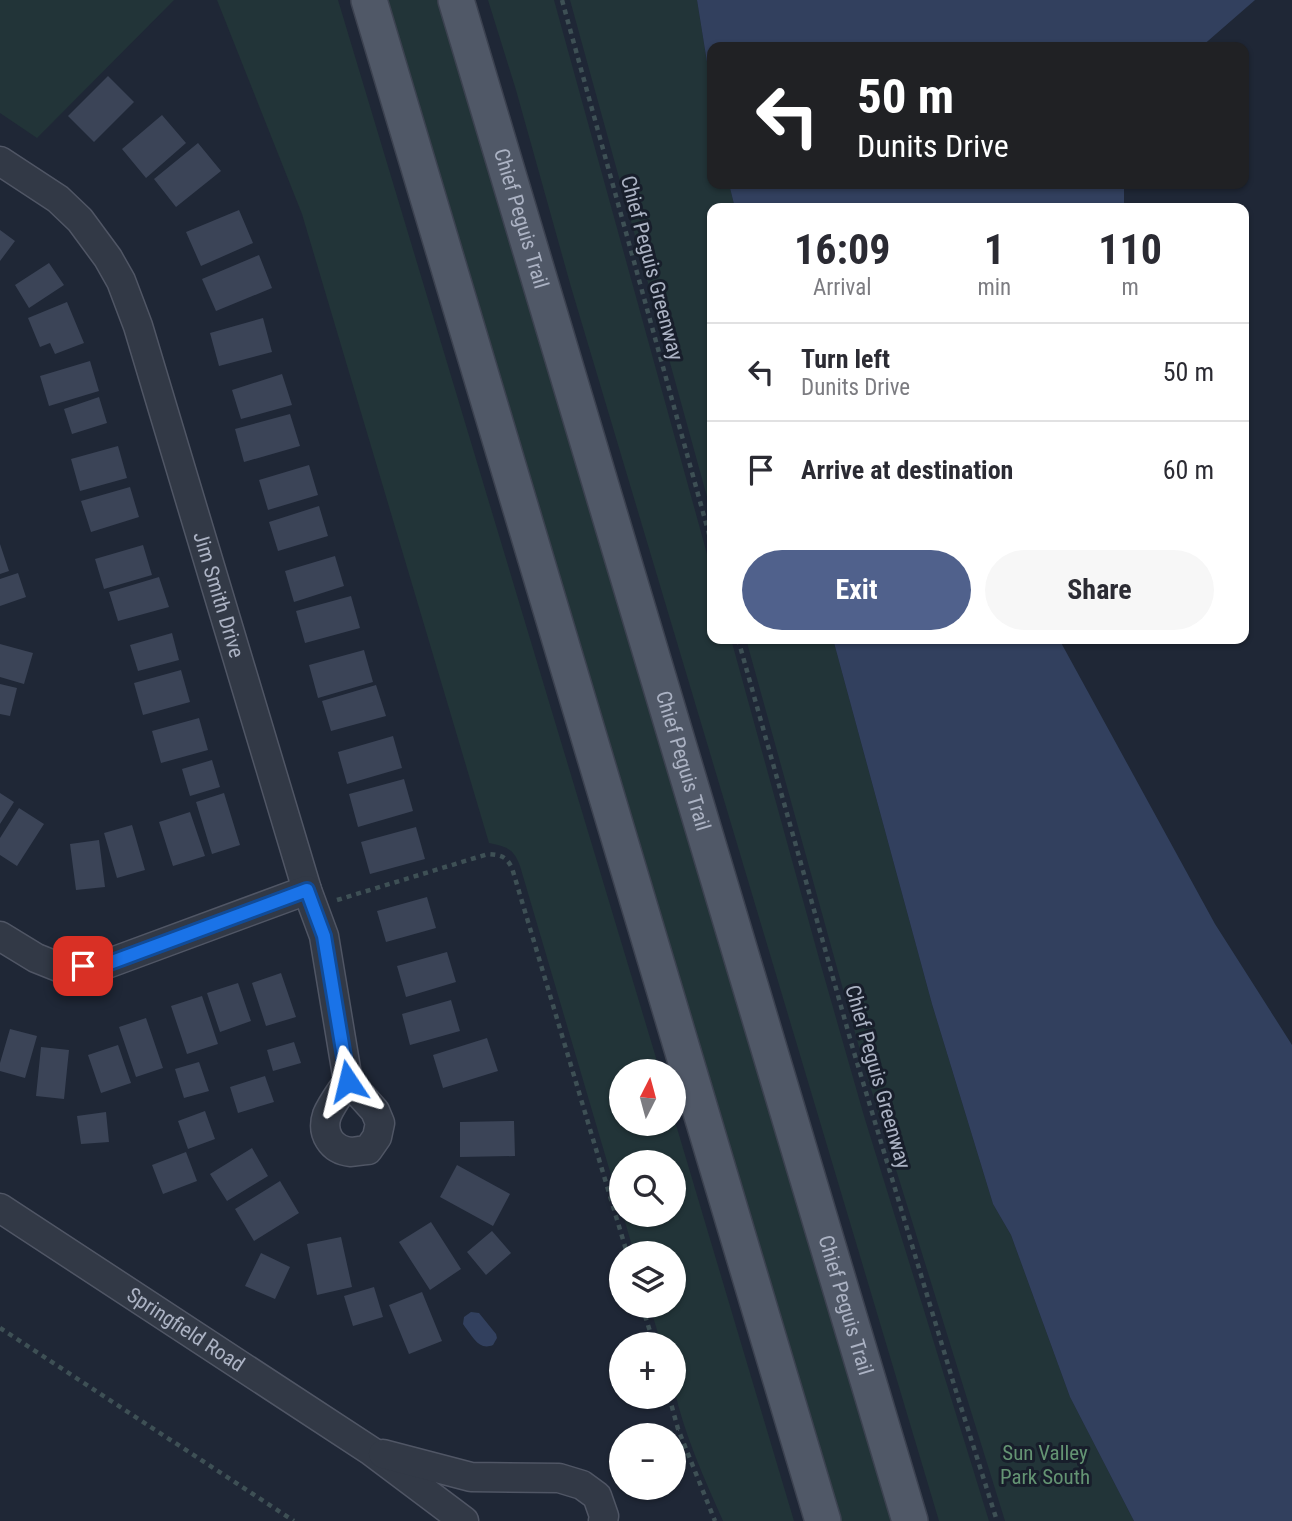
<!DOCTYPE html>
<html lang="en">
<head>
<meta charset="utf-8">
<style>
	:root { --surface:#fff; --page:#f7f7f7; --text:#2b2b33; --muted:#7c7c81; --line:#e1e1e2; --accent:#50618c }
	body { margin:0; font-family:"Roboto Condensed",sans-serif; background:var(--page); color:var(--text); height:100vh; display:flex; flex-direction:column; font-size:26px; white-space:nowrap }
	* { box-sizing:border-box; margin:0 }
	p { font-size:23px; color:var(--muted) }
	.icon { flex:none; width:38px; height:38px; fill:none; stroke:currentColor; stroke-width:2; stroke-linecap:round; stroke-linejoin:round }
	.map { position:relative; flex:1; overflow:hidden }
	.drawer { position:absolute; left:707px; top:203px; width:542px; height:441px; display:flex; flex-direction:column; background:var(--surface); border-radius:14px; box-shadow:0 2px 5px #0004 }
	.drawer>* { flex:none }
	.top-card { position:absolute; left:707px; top:42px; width:542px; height:147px; border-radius:14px; box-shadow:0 2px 5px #0004; background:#202124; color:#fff; overflow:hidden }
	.needle { width:46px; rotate:6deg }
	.fabs { position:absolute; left:609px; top:1059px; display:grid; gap:14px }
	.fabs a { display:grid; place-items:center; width:77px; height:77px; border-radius:50%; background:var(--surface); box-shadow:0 2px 5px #0004; font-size:35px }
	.pin { position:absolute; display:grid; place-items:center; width:60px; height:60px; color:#fff; margin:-30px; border-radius:14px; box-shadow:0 4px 10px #0006 }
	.me { position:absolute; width:77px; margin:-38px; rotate:350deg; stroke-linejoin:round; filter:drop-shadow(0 0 5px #0008) }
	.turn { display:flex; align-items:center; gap:24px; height:147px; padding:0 35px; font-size:32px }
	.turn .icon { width:91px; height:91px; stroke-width:2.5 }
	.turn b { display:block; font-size:49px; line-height:60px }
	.eta { display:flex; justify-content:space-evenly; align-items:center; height:119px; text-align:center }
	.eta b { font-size:42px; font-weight:700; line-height:49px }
	.primary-button { display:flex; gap:14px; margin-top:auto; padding:14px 35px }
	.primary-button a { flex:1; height:80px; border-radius:42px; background:var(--accent); color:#fff; font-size:28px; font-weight:700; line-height:80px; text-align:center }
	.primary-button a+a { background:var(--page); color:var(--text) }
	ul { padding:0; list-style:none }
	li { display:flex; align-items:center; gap:21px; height:98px; padding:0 35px; border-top:2px solid var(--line) }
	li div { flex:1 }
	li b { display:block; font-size:26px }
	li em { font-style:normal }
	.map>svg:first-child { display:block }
</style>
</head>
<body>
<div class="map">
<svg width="1292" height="1521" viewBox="0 0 1292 1521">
	<rect width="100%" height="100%" fill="#1f2736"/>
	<path fill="#223438" d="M0 0H174L37 138 0 113Z
		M217 0H338L660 1071H621V1124H674V1118L794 1521H723C704 1478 684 1434 674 1388 672 1374 674 1358 674 1344H661L650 1306H674V1253H634L623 1215 674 1214V1162H621V1209L520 866C513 848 507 847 489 843L302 214Z
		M387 0H441L894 1521H841Z
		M488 0H554L712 572V639H731L820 962 864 1116 989 1521H939L571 287 516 90Z
		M570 0H697L712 93V184H729L735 208H712V515Z
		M746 639H833L932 1004 993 1204 1011 1235 1070 1397 1134 1521H1005L867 1076Z"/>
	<path fill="#32405e" d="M697 0H1255L1201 47H712V93Z
		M729 184H1124V208H735Z
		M833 639H1059L1215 924 1292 1045V1521H1134L1070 1397 1011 1235 993 1204 932 1004Z
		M471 1312 479 1313 496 1334 497 1338 493 1345C479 1351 473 1337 465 1327L463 1324 464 1317Z"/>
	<path fill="#3b4457" d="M108 76 134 102 94 142 68 116Z
		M162 115 186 143 146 178 122 149Z
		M198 143 221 171 176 207 154 179Z
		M239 210 253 243 201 266 186 232Z
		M0 230 15 241 0 261Z
		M259 255 272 288 216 311 202 279Z
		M49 263 64 285 29 308 15 285Z
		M67 302 84 343 55 354 50 343 40 347 28 318Z
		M263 318 272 352 219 366 210 333Z
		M90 361 99 391 49 406 40 376Z
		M282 374 292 405 241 419 232 390Z
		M99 397 107 423 72 434 64 409Z
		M290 414 300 446 244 462 235 429Z
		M118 446 127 478 80 491 71 459Z
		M309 465 318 495 268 510 259 480Z
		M130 487 139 517 91 532 81 501Z
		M319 506 328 536 278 551 269 522Z
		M0 544 9 571 0 574Z
		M143 545 152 575 104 589 95 559Z
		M335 556 344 586 294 602 285 571Z
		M18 573 26 597 0 606V579Z
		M159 577 169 607 118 621 109 592Z
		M351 596 360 628 305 643 296 611Z
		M172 633 179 660 138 671 130 645Z
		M0 644 33 653 24 684 0 677Z
		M364 650 373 682 318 698 309 665Z
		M181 670 190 702 143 715 134 683Z
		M0 684 17 688 10 716 0 714Z
		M376 685 386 716 331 731 322 701Z
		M199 718 208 750 161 763 152 731Z
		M393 736 402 768 347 784 338 752Z
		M212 760 220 787 190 796 182 769Z
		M404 779 413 811 358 827 349 794Z
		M0 793 14 802 0 824Z
		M224 793 240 845 212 854 196 802Z
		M19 808 44 824 17 866 0 855V838Z
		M190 812 205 856 173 866 159 822Z
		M132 825 145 870 117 878 104 833Z
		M416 827 425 859 370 874 361 842Z
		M99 840 105 887 76 890 70 844Z
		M427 897 436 928 386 942 377 911Z
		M447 952 456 982 406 997 397 966Z
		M281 973 296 1017 266 1026 252 983Z
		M238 983 251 1021 220 1032 207 993Z
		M202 996 218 1044 187 1054 171 1006Z
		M451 1000 460 1031 410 1045 402 1014Z
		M146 1018 163 1068 136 1077 119 1027Z
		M10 1029 37 1036 25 1078 0 1071V1063Z
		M487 1038 498 1071 443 1088 433 1055Z
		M294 1042 301 1063 273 1071 267 1050Z
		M118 1045 131 1083 101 1093 88 1055Z
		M41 1047 69 1050 64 1099 36 1096Z
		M199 1062 209 1091 184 1098 175 1069Z
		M265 1076 274 1102 238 1113 230 1087Z
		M205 1111 215 1139 188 1149 178 1121Z
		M106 1112 109 1142 81 1144 77 1116Z
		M514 1121 515 1156 460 1157V1122Z
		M252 1148 268 1176 227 1201 210 1174Z
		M186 1152 197 1181 163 1194 152 1165Z
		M457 1165 510 1194 493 1226 440 1197Z
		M280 1181 299 1213 254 1241 235 1209Z
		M431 1222 461 1269 430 1290 399 1242Z
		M492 1231 511 1253 486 1275 467 1252Z
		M341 1237 352 1287 317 1295 307 1244Z
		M261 1253 290 1267 275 1299 245 1286Z
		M374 1287 383 1317 353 1326 344 1296Z
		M422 1292 442 1341 409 1354 389 1305Z"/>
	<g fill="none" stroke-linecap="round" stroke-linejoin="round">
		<g stroke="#505665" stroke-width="31">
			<g id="minor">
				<path id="s1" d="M0 161 58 199 80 220 108 258 121 281 138 326 307 890 324 936 348 1081 375 1111 380 1123 377 1137 368 1150C362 1150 356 1152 351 1152 331 1150 321 1133 327 1115 332 1103 341 1092 348 1081"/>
				<path d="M0 936 36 958 61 968 104 965 307 890"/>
				<path id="s2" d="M0 1208 371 1451 464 1521"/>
				<path d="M383 1454 471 1477 559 1478 582 1485 597 1496 604 1516 603 1521"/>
			</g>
		</g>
		<g stroke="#3c4250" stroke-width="38">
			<g id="major">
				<path d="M369 0 823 1521"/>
				<path id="s3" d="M456 0 910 1521"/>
			</g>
		</g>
		<path stroke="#3e5055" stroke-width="4.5" stroke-dasharray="5 5" stroke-linecap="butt" d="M562 0 712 545
			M738 639 853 1049 955 1388 997 1521
			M337 900 488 854C501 855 506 856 512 868L627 1253
			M642 1306 654 1344
			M0 1328 294 1521
			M669 1396 678 1429 715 1521
			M669 1435 678 1429"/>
		<use href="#minor" stroke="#323946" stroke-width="28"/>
		<use href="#major" stroke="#505867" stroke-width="35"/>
	</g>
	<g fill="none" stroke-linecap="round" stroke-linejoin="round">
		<g stroke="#114b97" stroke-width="18">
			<path id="route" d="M83 966 104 965 307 890 324 936 348 1081"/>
		</g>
		<use href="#route" stroke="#1a73e8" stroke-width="12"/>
	</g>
	<g text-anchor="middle" stroke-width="6" stroke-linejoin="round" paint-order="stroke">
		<g font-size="21" fill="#acb3c4" stroke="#181e2b">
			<text dy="7" stroke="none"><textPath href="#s3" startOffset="228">Chief Peguis Trail</textPath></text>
			<text transform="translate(652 268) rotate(75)" y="7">Chief Peguis Greenway</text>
			<text dy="7" stroke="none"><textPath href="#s1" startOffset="502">Jim Smith Drive</textPath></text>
			<text dy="7" stroke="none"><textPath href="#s3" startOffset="794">Chief Peguis Trail</textPath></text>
			<text transform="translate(878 1077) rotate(74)" y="7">Chief Peguis Greenway</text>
			<text dy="7" stroke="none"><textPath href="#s3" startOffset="1362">Chief Peguis Trail</textPath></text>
			<text dy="7" stroke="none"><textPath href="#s2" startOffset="222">Springfield Road</textPath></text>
		</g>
		<g font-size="21" fill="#649473" stroke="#181e2b">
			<text x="1045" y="1460">Sun Valley<tspan x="1045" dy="24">Park South</tspan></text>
		</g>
	</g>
</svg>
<div class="fabs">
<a><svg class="needle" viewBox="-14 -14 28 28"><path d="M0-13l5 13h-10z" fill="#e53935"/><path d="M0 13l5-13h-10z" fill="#7c7c81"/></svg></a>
<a><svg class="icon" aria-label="search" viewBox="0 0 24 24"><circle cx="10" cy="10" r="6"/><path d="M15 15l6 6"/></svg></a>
<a><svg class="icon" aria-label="layers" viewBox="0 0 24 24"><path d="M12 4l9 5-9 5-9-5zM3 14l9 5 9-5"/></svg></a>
<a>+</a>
<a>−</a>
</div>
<div class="pin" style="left:83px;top:966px;background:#d93025"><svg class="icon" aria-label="arrive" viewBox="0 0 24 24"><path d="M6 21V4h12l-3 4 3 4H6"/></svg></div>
<svg class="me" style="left:348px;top:1081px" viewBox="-20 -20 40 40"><path d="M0-17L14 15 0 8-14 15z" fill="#1a73e8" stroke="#fff" stroke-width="4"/></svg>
<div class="top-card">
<div class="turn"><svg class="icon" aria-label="left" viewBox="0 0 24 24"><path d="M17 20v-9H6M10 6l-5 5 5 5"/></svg><div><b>50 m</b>Dunits Drive</div></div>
</div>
<section class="drawer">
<div class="eta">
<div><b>16:09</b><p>Arrival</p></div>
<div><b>1</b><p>min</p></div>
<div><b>110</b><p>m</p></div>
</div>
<ul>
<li><svg class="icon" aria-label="left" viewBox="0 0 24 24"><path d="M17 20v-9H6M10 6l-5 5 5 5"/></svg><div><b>Turn left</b><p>Dunits Drive</p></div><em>50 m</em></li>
<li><svg class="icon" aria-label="arrive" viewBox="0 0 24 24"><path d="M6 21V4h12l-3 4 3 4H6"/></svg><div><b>Arrive at destination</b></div><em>60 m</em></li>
</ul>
<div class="primary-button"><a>Exit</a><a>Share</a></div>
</section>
</div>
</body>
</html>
